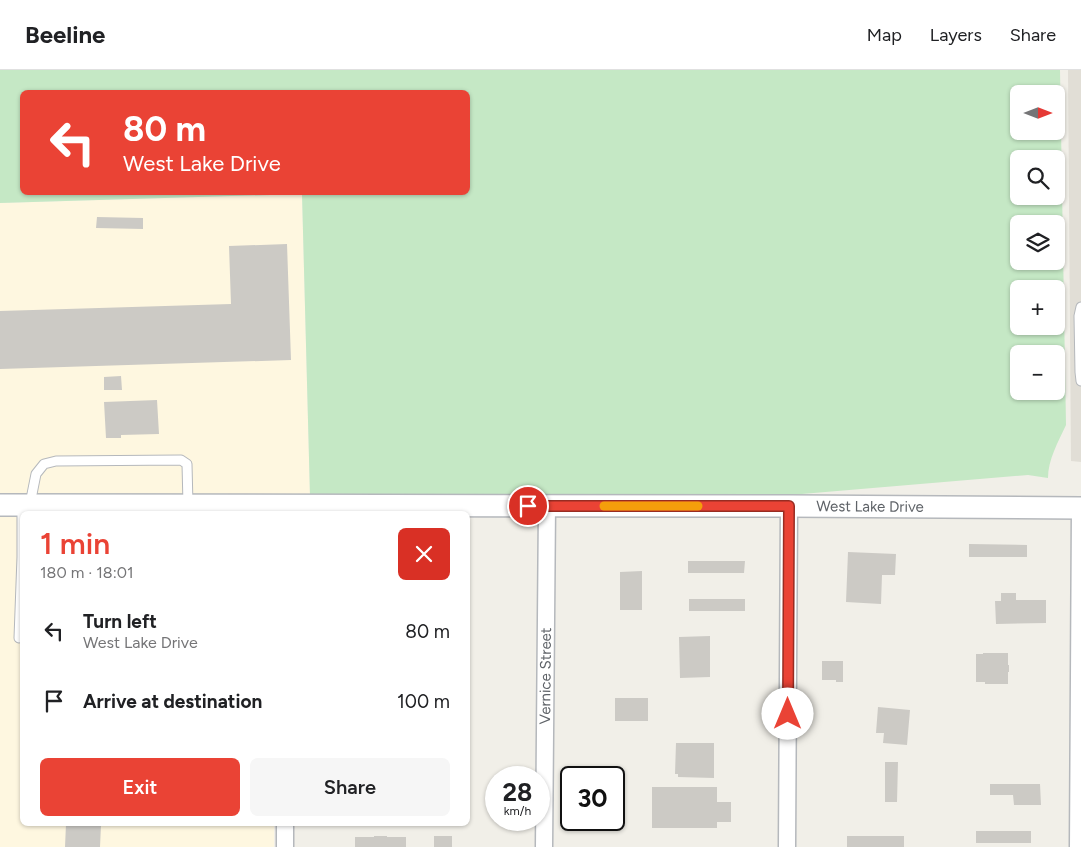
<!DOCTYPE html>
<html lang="en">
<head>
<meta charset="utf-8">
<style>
	:root { --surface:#fff; --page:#f6f6f6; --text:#202124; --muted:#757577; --line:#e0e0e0; --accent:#ea4335 }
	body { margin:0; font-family:Figtree,sans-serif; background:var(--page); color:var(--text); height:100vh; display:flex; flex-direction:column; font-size:19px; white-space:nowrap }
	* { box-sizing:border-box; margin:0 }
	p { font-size:16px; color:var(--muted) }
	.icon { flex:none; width:28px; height:28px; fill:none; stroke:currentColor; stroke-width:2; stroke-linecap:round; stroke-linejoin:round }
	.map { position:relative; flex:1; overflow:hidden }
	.side { position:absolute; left:20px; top:441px; width:450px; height:315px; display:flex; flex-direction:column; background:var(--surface); border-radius:8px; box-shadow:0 1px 4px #0004 }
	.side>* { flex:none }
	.guide { position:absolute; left:20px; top:20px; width:450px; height:105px; border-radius:8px; box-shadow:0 1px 4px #0004; background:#ea4335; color:#fff; overflow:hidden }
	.needle { width:32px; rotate:90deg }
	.fabs { position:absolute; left:1010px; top:15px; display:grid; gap:10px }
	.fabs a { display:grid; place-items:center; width:55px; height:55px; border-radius:8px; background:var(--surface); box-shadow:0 1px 4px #0004; font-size:25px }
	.speed { position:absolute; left:485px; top:696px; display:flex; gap:10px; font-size:25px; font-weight:700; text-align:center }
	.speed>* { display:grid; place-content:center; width:65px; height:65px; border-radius:50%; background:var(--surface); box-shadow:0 1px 4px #0004; line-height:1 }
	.speed small { font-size:12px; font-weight:400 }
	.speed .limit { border:2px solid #111; border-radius:8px; background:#fff; color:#111 }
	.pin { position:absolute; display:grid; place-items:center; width:42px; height:42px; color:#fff; margin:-21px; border:2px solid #fff; border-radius:50%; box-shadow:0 1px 5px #0007 }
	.me { position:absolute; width:55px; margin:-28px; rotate:0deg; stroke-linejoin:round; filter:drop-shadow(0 0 4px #0008) }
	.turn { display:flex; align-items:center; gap:18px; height:105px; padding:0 20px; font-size:22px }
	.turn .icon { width:65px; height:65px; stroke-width:2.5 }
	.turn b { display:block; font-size:35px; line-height:42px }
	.round { display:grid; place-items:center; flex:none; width:52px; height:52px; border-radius:8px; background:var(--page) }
	.head { display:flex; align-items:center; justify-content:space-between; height:85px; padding:0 20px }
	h1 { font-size:30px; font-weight:600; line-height:38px; color:var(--accent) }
	.primary-button { display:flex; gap:10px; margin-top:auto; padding:10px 20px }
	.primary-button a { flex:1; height:58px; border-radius:8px; background:var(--accent); color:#fff; font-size:20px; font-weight:600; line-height:58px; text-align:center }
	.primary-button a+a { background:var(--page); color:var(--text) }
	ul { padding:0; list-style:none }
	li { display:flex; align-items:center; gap:15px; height:70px; padding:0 20px }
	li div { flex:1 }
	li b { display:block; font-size:19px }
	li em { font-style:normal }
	header { display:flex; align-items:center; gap:30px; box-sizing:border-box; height:70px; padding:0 25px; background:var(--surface); border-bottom:1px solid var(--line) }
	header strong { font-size:24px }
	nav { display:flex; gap:28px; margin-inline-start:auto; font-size:18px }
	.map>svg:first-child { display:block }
</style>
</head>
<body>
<header>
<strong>Beeline</strong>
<nav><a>Map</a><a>Layers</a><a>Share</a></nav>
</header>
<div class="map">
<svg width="1081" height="777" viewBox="0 0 1081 777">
	<rect width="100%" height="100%" fill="#f1efe8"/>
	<path fill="#fef7e0" d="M302 124 310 426 0 425V133Z
		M0 443 22 444V754H274V777H0Z"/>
	<path fill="#e1ded6" d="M1068 0H1081V392L1071 391Z"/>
	<path fill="#c5e8c5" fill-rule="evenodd" d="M0 0H1060L1066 355C1058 372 1048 390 1048 408L1028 405 778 426H310L302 124 0 133ZM22 22H468V122H22ZM1019 24H1056V61H1019ZM1019 89H1056V126H1019ZM1019 154H1056V191H1019ZM1019 219H1056V256H1019ZM1019 284H1056V321H1019Z"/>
	<path fill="#cccac5" d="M97 147 143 148V159L96 158Z
		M287 174 291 290 0 299V241L231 234 229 176Z
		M121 306 122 320H104V307Z
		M157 330 159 364 121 365V368H106L104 332Z
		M969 474 1027 475V487H969Z
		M848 482 896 484 895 505H882L881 534 846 532Z
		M688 491H745L744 503H688Z
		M642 501V540H620V502Z
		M1001 523H1016V530H1046V553L996 554 995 531H1001Z
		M689 529H745V541H689Z
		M710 566V607L680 608 679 567Z
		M983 583H1008V595H1009V602H1008V614H985V612H976V584H983Z
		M822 591H843V612H836V610H822Z
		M615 628H648V651H615Z
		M878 637 910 640 907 675 883 673 884 663H876Z
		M676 673H714V708L678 707V704H675Z
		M885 692H898L897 732H885Z
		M990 714H1040L1041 735H1014L1013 725H990Z
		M652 717H717V732H731V752H717V758H652Z
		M66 754 101 755 100 777H65Z
		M976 761H1031V773H976Z
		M374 766H387V767H406V777H355V767H374Z
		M434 766H452V777H434Z
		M847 766H904V777H847Z"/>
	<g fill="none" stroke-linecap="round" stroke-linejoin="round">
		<g stroke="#b5b8bc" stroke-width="11">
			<path id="service" d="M1081 237 1079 246 1080 302 1081 311
				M30 434 36 404 44 394 56 391 181 390 187 394 188 435
				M19 568 22 487V435"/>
		</g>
		<g stroke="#b5b8bc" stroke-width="19">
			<g id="minor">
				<path d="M285 777V754"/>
				<path id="s1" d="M544 777 547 436"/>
				<path d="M787 777 789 436"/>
				<path d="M1078 777 1080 438"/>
			</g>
		</g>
		<g stroke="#b5b8bc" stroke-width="24">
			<g id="tertiary">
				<path id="s2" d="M0 435 789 436 1081 438"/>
			</g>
		</g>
		<use href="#service" stroke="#fff" stroke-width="9"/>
		<use href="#minor" stroke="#fff" stroke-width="16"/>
		<use href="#tertiary" stroke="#fff" stroke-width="21"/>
	</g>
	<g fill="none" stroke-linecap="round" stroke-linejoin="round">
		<g stroke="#982c22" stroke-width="12">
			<path id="route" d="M528 436H789L788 644"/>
		</g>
		<use href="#route" stroke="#ea4335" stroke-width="9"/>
		<path stroke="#f59e0b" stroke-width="9" d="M604 436H698"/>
	</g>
	<g text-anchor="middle" stroke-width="5" stroke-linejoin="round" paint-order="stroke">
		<g font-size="15" fill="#5f6368" stroke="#fff">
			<text dy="5" stroke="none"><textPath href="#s2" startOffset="870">West Lake Drive</textPath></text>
			<text dy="5" stroke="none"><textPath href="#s1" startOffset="171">Vernice Street</textPath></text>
		</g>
	</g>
</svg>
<div class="fabs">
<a><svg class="needle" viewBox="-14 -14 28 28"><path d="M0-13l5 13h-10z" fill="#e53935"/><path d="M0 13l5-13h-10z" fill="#757577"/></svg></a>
<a><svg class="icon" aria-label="search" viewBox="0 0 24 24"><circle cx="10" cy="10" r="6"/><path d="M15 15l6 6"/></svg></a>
<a><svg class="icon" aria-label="layers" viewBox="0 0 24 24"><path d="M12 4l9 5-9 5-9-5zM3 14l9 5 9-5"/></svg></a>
<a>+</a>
<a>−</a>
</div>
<div class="speed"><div>28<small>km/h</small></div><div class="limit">30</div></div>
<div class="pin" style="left:528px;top:436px;background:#d93025"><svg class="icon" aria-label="arrive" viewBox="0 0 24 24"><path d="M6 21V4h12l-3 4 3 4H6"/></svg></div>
<svg class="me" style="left:788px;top:644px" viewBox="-20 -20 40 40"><circle r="19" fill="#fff"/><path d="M0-13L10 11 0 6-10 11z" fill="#ea4335"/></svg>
<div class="guide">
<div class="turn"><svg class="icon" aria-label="left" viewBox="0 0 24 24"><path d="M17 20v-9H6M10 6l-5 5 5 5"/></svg><div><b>80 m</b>West Lake Drive</div></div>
</div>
<section class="side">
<div class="head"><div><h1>1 min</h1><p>180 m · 18:01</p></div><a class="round" style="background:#d93025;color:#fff"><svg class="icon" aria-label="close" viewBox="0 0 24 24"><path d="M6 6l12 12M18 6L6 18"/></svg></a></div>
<ul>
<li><svg class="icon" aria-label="left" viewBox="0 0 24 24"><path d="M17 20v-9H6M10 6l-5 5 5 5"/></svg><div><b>Turn left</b><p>West Lake Drive</p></div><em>80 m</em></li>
<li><svg class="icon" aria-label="arrive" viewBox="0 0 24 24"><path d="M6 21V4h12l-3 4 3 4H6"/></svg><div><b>Arrive at destination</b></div><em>100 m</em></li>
</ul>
<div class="primary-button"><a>Exit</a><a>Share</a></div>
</section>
</div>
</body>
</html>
